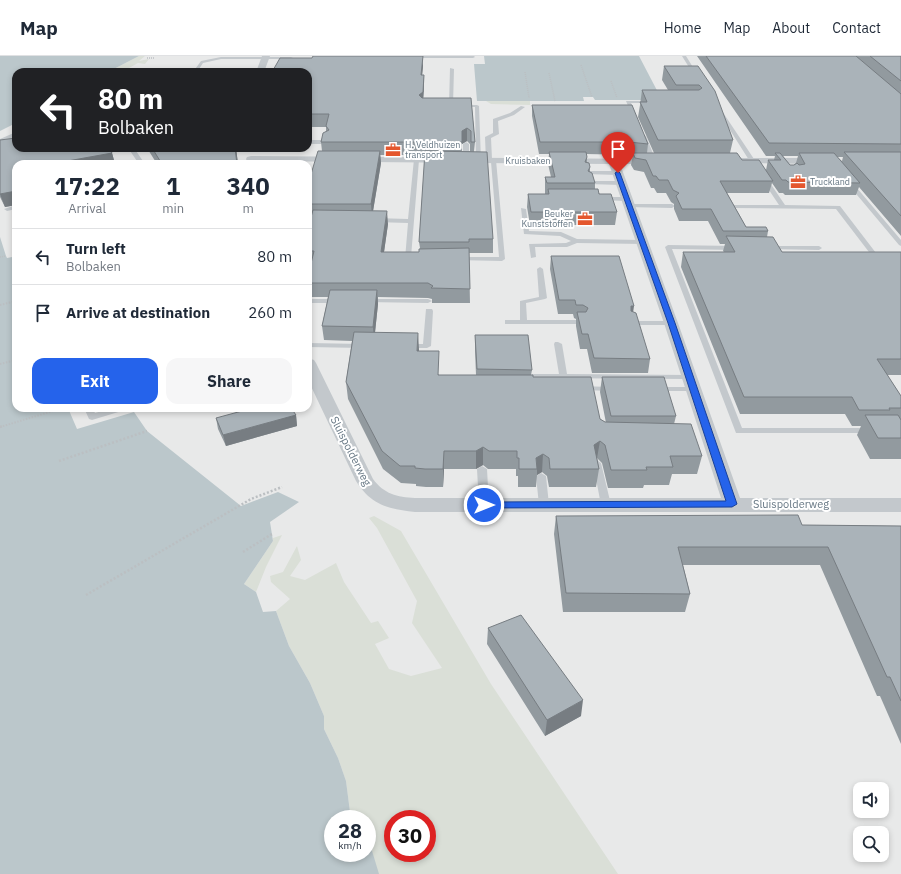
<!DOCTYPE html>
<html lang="en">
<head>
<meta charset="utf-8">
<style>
	:root { --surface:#fff; --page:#f6f6f7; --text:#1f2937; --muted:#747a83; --line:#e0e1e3; --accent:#2563eb }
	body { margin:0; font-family:"IBM Plex Sans",sans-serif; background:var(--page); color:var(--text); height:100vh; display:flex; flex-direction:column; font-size:15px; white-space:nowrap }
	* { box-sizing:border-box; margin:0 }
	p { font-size:13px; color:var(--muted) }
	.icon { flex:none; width:22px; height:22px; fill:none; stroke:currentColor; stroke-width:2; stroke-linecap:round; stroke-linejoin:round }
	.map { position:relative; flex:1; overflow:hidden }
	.details { position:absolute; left:12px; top:104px; width:300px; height:252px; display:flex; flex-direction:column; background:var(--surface); border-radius:12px; box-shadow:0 2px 6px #0003 }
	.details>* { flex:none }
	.hud { position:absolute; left:12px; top:12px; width:300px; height:84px; border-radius:12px; box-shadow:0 2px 6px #0003; background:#202124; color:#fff; overflow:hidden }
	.tools { position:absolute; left:853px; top:726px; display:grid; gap:8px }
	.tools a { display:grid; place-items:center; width:36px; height:36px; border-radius:8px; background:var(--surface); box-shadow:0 2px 6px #0003; font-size:20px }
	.speed { position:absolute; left:324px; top:754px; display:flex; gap:8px; font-size:20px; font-weight:700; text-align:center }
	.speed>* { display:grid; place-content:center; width:52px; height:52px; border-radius:50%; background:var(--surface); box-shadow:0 2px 6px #0003; line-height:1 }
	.speed small { font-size:10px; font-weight:400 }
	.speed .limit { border:6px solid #d22; background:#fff; color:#111 }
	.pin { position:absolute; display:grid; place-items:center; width:34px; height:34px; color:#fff; margin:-41px -17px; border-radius:50% 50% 50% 0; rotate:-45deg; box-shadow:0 0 4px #0007 }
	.pin .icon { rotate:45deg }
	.me { position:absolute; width:44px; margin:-22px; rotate:90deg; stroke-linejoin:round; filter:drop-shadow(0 0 3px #0008) }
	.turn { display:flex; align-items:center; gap:14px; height:84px; padding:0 20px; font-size:18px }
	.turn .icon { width:52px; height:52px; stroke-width:2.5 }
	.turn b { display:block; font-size:28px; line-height:34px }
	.eta { display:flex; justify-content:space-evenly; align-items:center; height:68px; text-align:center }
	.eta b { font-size:24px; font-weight:800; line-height:28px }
	.cta { display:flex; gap:8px; margin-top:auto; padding:8px 20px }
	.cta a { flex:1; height:46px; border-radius:12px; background:var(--accent); color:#fff; font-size:16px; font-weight:800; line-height:46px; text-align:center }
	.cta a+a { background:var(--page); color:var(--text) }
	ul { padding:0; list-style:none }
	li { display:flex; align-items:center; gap:12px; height:56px; padding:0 20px; border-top:1px solid var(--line) }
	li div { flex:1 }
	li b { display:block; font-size:15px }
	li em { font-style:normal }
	header { display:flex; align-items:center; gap:24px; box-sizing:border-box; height:56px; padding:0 20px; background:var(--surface); border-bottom:1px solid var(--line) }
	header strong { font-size:19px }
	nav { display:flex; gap:22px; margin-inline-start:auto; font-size:14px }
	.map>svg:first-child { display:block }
</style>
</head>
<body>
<header>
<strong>Map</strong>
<nav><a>Home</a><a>Map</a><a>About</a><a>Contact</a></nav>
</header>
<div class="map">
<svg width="901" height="818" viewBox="0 0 901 818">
	<rect width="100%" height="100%" fill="#fafaf8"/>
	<path fill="#e8e9e9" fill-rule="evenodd" d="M57 0H901V818H0V30L16 21V92H308V16H26ZM16 108H308V352H16ZM860 733H882V755H860ZM333 763H367V797H333ZM393 763H427V797H393ZM860 777H882V799H860Z"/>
	<path fill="#dadfd7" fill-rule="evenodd" d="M139 0H145L139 5 149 3 145 8 138 7 129 12 135 13 133 16H108Z
		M486 45H530V49L491 48Z
		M374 460 401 475 491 628 618 818H378L370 788 367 783V763H354L350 756 346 725 338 702 324 673V660L310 627 289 590 276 555 290 543 271 526 270 520 283 516 297 490 301 504 290 520 305 524 336 507 344 526 371 567 378 565 389 582 375 588 389 613 411 620 442 612 412 567 417 545 377 472 369 462ZM393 763H427V797H393Z
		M282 479 266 511 256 536 244 528 273 485V482Z"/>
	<path fill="#bbc7cb" d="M0 0H139L108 16H16V67L0 75Z
		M484 0H639L662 44H595L593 41H583L584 45H477L474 8H485Z
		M0 181 6 200 7 202 12 201 16 211V352H68L77 373 134 356 147 375 241 450 278 436 299 446 270 466 273 485 244 528 256 536 263 556 276 555 289 590 310 627 324 660V673L338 702 346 725 350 756 354 763H333V797H367V783L370 788 379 818H0Z"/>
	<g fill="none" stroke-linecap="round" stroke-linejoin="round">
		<path stroke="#bbbfc2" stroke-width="1.5" stroke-dasharray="1 1" stroke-linecap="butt" d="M147 2H154
			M581 9 592 41
			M525 16 529 42
			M549 17 555 45
			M611 25 617 42
			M0 201 6 200"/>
		<path stroke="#bbbfc2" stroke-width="2" stroke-dasharray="1.5 1.5" stroke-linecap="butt" d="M0 249 16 245
			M0 308 16 304
			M0 371 63 352"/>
		<path stroke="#bbbfc2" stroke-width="2.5" stroke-dasharray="2 2" stroke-linecap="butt" d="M0 371 3 370
			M59 405 147 375
			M243 496 272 478
			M86 539 251 443 282 431"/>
		<path fill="#c3c8cc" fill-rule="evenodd" d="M409 0H474L475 1 473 2H410L408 1Z
			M682 0H686L699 21H695Z
			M221 1H291L293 2 291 3H221L203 7 197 16H193L201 5Z
			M450 12 454 13 453 49H477L479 50 481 105 476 104 475 51H451L449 50Z
			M626 45H651L653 46 651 47H631L636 59 634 60 632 59Z
			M521 50 525 51 514 59 498 65 499 78 491 82 492 103 496 104 505 203 502 205 456 204V202L458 201H499L491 106 486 105 485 81 493 77V63L510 57Z
			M718 54 722 55 760 112 759 113 754 112 718 55Z
			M16 76V80L0 87V83Z
			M643 78 646 80 656 105 655 106 650 105 640 80Z
			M308 84H326L329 86 326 88H308Z
			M466 86 469 88V104L466 106 463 104V88Z
			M128 92H134L145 108H139Z
			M414 103 419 104 411 201 416 203C414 206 407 206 405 203L408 167 375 166 372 164 375 162 408 163Z
			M587 115H618L621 117 618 119 585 118V116Z
			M762 121H766L785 149 840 150 876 197 901 198V202L872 200 836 153 731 152 730 151 733 149H779L761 122Z
			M590 125H621L624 127 621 129 588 128V126Z
			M847 125H851L901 184V190L899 189 847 127Z
			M600 141H627L630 143 627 145 598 144V142Z
			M629 148H672L675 150 672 152 627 151V149Z
			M16 149V153L7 155 4 153Z
			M521 152 526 153 529 175 561 176 577 183 643 184 646 186 643 188 577 187 567 191H535L536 201 531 202 529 188 566 187 571 185 560 180 524 178Z
			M668 189 736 190 739 192 736 194 672 193 742 372H870L874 375 873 377H736L665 191Z
			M769 190H819L822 192 819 194 767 193V191Z
			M540 211 543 213 547 242 545 243 526 247 527 264H581L585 266 584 268H505V264H520V245L539 241 537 213Z
			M308 243H339L343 245 339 247H308Z
			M367 243H428L432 245 428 247 365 246V244Z
			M426 253H432L433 255 431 290 427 292H404V288H423Z
			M630 265H671L675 267 671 269H630Z
			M555 286H558L562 288 567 318 688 319 692 321 688 323 532 322 531 320 532 318H559L554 288Z
			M308 287 363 288 367 290 363 292 308 291Z
			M579 330 611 331 615 333 611 335 582 334H579L578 332Z
			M653 331H692L696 333 692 335H656L652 333Z
			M84 352H92L95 357 113 352H126L125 354 92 364 89 363Z
			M597 404 601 407 611 449 606 452 601 449 593 407Z
			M482 410 487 413 489 449 484 452 479 449 477 413Z
			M541 417 546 420 549 449 544 452 539 449 536 420Z"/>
		<path fill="#c3c8cc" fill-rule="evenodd" d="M262 0H270L264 16H256Z
			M251 100 660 103 661 105 656 108H620L678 267 740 442H901V456H415C388 453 371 449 356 425L308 324V302L314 304 316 307 373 423C384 438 397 441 415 442H721L664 267 609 108 247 105 246 103 247 101Z
			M736 102H820L825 105 820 108 732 107 731 105Z"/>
	</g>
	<path fill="#929a9f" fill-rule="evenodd" d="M697 0H901V180L859 131 856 139H785L783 137H779L772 127 769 137H727L746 171 768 175 767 181 782 196H901V319H887L901 340V403H870L857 379 861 370H852L845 358H740L681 211 683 196H724L723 195 725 188H720L708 165H679L674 153V148L671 146 666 137H657L654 132H651L644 116 634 114 631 109 633 99 586 98 587 101V106L590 111V116L595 127V133L617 156 615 169H530L527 151 528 138H545V121H551L548 108 549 98H539L532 60V49L648 88 647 97H654L638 61 640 49 642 34H668L662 24 664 10H698L733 84 730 97 742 104 766 114 768 104H774L775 100H766ZM783 100H798L796 107 794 109H790ZM837 101H843L842 105Z
		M312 2 423 10 422 19H424V31L423 42H471L475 86 474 95 493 183V197H469L470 247H432V243L428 242 378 241V248L375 276 419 295 439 319H476L475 294V279L532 314 531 319 533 321 600 363 605 366 606 367 600 336 602 321 676 360 674 368 702 400 697 418H672L669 429H644L643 432H608L602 407 597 402 599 413 596 431H549L547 420 542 416 537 419 536 431H518V420H516V413H488L483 409 476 413H444L443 431H426L416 430V428L401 427 383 413 348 343 346 326 352 285 324 284 322 270 328 241H308V220L311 209H308V172L311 162H308V128L322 95 321 86 326 76V71H308V16ZM467 85 470 88V95H462V88ZM380 99H425L419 186 420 192 419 196H384L388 168 373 155 381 107Z
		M0 84 112 97 115 108H16V149L5 151 0 141Z
		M147 92H236L238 108H157Z
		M551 200 633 256 650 303 648 317H592L587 293H580L576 270V263L574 262 573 258H558L550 213Z
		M296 359 297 370 226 390 218 373 216 362Z
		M556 460 802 469 901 470V688L880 640H877L820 509H683L690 538 685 556H563L554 478Z
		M488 572 581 660 545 680 487 588Z"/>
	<path fill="#777d82" d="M423 0V10L421 31V19Z
		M424 19V31L423 48 419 39Z
		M467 72V85L462 88V75Z
		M235 92H236L238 108H237Z
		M380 95 381 107 372 161 371 148Z
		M112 97 115 108H51Z
		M16 135V149L5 151 0 138Z
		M387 155 388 168 382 210 381 196Z
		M377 234 378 248 374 286 373 271Z
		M631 250H634L632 264H629Z
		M418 277 419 294 418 312 417 295Z
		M296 359 297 370 226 390 223 379Z
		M600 385 597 402 592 407 594 389Z
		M483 391V409L476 413V395Z
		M444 395V413L443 431V413Z
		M543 398 542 416 537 419V413L536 402Z
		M583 644 581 660 545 680 547 664Z"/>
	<path fill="#aab3b9" stroke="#777d82" d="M313 0H423L421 19H424L423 36 419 39 422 42H471L475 86H471V75L467 72 462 75V86H321L323 77 329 74 326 70 329 58H308V16H272L280 2H312Z
		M706 0H856L901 38V88L769 87Z
		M870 0H901V25Z
		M664 10H698L715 35 733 84H658L640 46H647L642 34H699L702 32 699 29H676Z
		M532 49H632L648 88 629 86H540Z
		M16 82V92H109L112 97 51 108H16V135L0 138V84Z
		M152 92H235L237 108H162Z
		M318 95H380L371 148H308V128Z
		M425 95 487 96 493 183H469V186H419Z
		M549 96H586L587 101 585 106 589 107 590 111 588 115 592 117 595 127H547L545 121H555Z
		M844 96H901V160Z
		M633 97H737L742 104H759L773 125H720L746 171H766L768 175H723L711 153H682L676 140 679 137 673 134 668 124H659L656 120H653L646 104 635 102Z
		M775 97H780L790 109H794L797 107 799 109 805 108 799 97H834L860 127 788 126 786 124H782L768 104H781Z
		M548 133H598L599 138H611L617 156H531L528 138H549Z
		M313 154 387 155 381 196H419V193L469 192 470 233 431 232 433 230 428 227H308V220L314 195H308V172Z
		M726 180 773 181 782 196H901V303H877L901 340V352H889L890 354H859L852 341H744L683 196H735Z
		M551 200H619L634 250H631V255L636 257 650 303 594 302 588 278H582L577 256H586L588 252 583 249H576L575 244H559Z
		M330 234H377L373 271 322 270Z
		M354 276 418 277 417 295H439L438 319H533V321H591L600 363 605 366 691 368 702 400H670L673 411H646L647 414H611L605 389 600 385 594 389 599 413H550L549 402 543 398 536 402 537 413H519V402H517V395H489L483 391 476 395H444L443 413H425L415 412V410H400L382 395 346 326Z
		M475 279H528L532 314 477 313Z
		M602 321H664L676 360H611Z
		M253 352H291L296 359 223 379 216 362Z
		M865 359H898L901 364V382H878Z
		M798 459 802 469 901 470V645L890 621H887L828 491H678L690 538 566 537 556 460Z
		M521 559 583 644 547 664 488 572Z"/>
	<path fill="#2563eb" stroke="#184099" d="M618 115 620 117 675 267 737 448 732 451 480 452 479 449 480 447 484 446 726 445 668 267 615 117Z"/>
	<defs>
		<g id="office-bare" transform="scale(1.2)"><path d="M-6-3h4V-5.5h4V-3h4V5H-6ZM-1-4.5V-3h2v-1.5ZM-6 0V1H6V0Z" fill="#e4572e" stroke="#fff" stroke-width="2.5" paint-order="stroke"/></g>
	</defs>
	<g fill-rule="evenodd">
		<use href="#office-bare" x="393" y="94"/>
		<use href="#office-bare" x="798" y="126"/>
		<use href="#office-bare" x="585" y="163"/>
	</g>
	<g text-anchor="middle" stroke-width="4" stroke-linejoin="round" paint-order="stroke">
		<g font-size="9" fill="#657683" stroke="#fff" text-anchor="start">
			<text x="405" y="92">H. Veldhuizen<tspan x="405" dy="10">transport</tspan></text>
			<text x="810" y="129">Truckland</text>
			<text x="573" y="161" text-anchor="end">Beuker<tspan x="573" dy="10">Kunststoffen</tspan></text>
		</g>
		<g font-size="9" fill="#657683" stroke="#fff">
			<text x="528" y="108">Kruisbaken</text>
		</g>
		<g font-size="11" fill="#657683" stroke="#fff">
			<text transform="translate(351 395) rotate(63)" y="4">Sluispolderweg</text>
			<text x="791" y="452">Sluispolderweg</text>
		</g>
	</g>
</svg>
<div class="tools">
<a><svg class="icon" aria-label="sound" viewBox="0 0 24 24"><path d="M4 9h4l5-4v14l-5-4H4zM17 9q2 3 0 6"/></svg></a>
<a><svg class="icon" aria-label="search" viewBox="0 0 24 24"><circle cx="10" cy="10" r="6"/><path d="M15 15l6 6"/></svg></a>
</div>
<div class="speed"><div>28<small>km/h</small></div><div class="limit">30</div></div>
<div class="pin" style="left:618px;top:117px;background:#d93025"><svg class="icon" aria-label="arrive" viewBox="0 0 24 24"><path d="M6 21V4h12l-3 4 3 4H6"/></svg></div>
<svg class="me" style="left:484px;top:449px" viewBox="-20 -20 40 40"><circle r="17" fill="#2563eb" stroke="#fff" stroke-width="3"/><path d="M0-11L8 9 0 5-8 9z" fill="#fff"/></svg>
<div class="hud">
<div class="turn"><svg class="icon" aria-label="left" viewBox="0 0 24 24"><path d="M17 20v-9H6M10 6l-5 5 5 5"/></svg><div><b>80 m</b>Bolbaken</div></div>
</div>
<section class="details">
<div class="eta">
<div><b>17:22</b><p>Arrival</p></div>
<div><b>1</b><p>min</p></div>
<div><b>340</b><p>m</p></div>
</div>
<ul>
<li><svg class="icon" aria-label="left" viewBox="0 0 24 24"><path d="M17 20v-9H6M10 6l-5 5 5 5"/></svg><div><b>Turn left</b><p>Bolbaken</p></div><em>80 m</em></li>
<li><svg class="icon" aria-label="arrive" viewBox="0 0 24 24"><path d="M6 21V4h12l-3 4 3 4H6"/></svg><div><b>Arrive at destination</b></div><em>260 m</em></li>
</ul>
<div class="cta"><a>Exit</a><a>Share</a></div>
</section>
</div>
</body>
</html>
